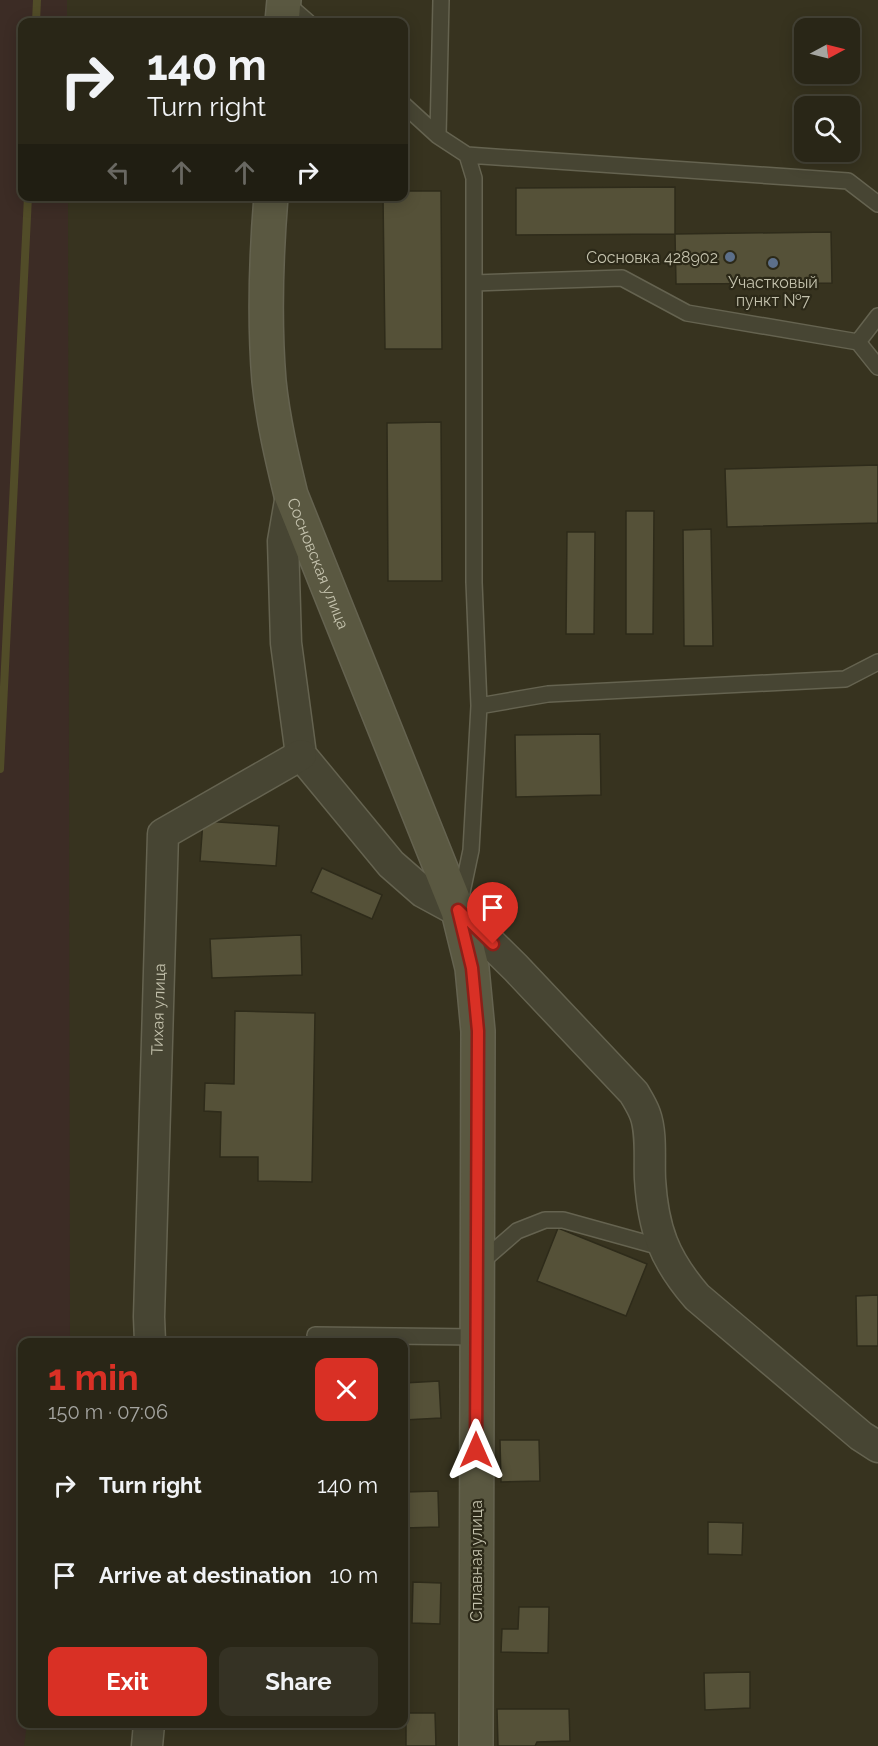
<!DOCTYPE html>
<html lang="en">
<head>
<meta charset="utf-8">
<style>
	:root { --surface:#292617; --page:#353224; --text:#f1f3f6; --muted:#a5a5a1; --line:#454336; --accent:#d93025 }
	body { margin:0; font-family:Raleway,sans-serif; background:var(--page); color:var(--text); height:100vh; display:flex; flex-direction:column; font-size:22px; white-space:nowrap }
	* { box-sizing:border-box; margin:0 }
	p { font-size:20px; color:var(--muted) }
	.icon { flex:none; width:33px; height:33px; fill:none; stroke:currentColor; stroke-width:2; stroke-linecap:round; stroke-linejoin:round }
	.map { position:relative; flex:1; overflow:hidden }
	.panel { position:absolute; left:18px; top:1338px; width:390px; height:390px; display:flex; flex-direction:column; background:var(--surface); border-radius:12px; box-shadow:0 3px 15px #0003,0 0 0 2px var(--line) }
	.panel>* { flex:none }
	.top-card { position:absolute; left:18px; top:18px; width:390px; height:183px; border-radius:12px; box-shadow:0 3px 15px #0003,0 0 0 2px var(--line); background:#292617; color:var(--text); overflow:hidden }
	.needle { width:39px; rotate:83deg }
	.buttons { position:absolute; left:794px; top:18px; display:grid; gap:12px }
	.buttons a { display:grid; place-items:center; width:66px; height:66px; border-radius:12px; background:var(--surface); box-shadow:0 3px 15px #0003,0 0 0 2px var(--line); font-size:30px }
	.pin { position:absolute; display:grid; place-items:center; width:51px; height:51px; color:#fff; margin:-62px -26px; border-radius:50% 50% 50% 0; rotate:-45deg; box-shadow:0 0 6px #0007 }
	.pin .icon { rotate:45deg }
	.me { position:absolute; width:66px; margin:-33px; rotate:0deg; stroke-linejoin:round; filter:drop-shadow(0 0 4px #0008) }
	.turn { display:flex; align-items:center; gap:21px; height:126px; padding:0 30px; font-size:27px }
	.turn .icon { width:78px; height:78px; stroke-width:2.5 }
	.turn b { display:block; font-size:42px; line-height:51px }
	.lanes { display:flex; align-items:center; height:57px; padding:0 30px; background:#0003; justify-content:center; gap:30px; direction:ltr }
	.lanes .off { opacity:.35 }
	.round { display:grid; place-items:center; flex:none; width:63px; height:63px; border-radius:12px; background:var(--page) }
	.headline { display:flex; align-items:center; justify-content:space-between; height:102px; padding:0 30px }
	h1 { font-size:36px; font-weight:700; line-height:45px; color:var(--accent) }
	.button { display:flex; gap:12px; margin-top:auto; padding:12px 30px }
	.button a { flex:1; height:69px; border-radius:12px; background:var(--accent); color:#fff; font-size:24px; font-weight:700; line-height:69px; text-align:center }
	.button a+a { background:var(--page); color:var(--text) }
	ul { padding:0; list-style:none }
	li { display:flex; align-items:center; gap:18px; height:90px; padding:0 30px }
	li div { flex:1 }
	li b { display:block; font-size:22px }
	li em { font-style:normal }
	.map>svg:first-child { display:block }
</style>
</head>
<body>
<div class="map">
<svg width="878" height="1746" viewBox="0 0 878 1746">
	<rect width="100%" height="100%" fill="#37331f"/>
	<path fill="#3c2c25" d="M0 0H67V22H22V196L68 197 70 1342H22V1724H27L24 1746H0Z"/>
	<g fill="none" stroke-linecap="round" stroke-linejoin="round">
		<path stroke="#514c28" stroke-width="8" d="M36 22 37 0
			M0 769 28 196"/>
	</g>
	<path fill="#555138" stroke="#2e2b1a" stroke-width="1.5" d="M675 187V234L516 235V188Z
		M404 191H441L442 349H385L383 196H404Z
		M831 232 832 283 676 284 675 234Z
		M441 422 442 581H388L387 423Z
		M878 465V523L727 527 725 469Z
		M626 511H654L653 634H626Z
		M711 529 713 646H684L683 530Z
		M567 532H595L594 634H566Z
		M600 734 601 795 516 797 515 735Z
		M203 821 279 826 276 866 200 861Z
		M322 868 382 895 372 919 311 892Z
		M301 935 302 975 212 978 210 939Z
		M235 1011 315 1013 312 1182 258 1181V1157H220L221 1112 204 1111 205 1083 234 1084Z
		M558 1228 647 1264 626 1316 537 1281Z
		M878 1295V1346H857L856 1296Z
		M248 1339V1342H220V1340Z
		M439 1381 441 1418 404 1420V1383Z
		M500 1440H539L540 1481 501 1482Z
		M438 1491 439 1527 404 1528V1492Z
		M708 1522 743 1523 742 1555 708 1554Z
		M413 1582 441 1583 440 1624 412 1623Z
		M519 1607H549L548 1653 501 1652 502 1629H518Z
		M750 1672V1708L705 1710 704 1673Z
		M497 1709H569L570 1741 537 1742 535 1746H498Z
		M406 1713H435L436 1746H406Z"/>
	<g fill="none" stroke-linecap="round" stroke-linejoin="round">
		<g stroke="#656350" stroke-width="18">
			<path id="lane" d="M441 0 438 136 467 155 474 178V582L479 706 471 850 460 902
				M286 3 308 22
				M404 105 438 136
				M467 155 848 181 878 204
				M474 283 622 278 687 313 858 342 878 367
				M858 342 878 316
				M479 706 548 694 845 679 878 662
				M479 1264 517 1231 545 1220H563L664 1248
				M315 1335 476 1337"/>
		</g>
		<g stroke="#656350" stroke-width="33">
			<g id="street">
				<path d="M291 495 283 541 286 643 301 755 391 864 423 892 458 911 516 968 634 1093C638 1100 642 1106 645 1114 652 1133 649 1158 650 1179 653 1229 664 1259 697 1297L861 1436 878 1447"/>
				<path id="s1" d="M150 1342 149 1317 163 834 301 755"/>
				<path d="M147 1746 149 1724"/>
			</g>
		</g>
		<g stroke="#656350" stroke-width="36">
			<g id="secondary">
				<path d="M282 22 284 0"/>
				<path id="s2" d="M271 196C266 258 264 320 269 381 273 420 282 458 291 495L458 911 472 968 478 1031 476 1746"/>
			</g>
		</g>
		<use href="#lane" stroke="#474533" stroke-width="15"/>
		<use href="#street" stroke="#474533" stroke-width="30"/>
		<use href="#secondary" stroke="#5a5841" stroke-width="33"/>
	</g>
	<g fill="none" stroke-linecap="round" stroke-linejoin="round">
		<g stroke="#8d1f18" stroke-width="15">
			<path id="route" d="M476 1450 478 1031 472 968 458 910 493 944"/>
		</g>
		<use href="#route" stroke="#d93025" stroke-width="10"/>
	</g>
	<g fill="#5c6f8a" stroke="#2c2918" stroke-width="2">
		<circle cx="730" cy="257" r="6"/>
		<circle cx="773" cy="263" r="6"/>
	</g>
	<g text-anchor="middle" stroke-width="4.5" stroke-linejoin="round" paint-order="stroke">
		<g font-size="16" fill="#c4c2ad" stroke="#2c2918" text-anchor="end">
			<text x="718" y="263">Сосновка 428902</text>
			<text x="773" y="288" text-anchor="middle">Участковый<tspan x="773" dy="18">пункт №7</tspan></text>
		</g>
		<g font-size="16" fill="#c4c2ad" stroke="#2c2918">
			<text dy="6" stroke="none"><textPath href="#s2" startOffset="375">Сосновская улица</textPath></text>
			<text dy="6" stroke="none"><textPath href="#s1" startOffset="333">Тихая улица</textPath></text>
			<text transform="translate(476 1561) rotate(-90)" y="6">Сплавная улица</text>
		</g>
	</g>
</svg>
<div class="buttons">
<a><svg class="needle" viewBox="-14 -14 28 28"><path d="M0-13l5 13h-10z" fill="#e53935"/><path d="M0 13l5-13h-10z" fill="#a5a5a1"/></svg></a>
<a><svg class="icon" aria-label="search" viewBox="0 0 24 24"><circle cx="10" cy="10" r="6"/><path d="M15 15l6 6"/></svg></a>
</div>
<div class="pin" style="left:493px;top:944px;background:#d93025"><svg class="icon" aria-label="arrive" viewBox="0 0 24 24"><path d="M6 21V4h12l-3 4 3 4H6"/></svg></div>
<svg class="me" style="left:476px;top:1450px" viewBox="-20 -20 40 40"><path d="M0-17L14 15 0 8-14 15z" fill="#d93025" stroke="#fff" stroke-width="4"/></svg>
<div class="top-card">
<div class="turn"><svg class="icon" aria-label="right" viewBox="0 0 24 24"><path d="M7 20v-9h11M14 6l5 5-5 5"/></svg><div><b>140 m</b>Turn right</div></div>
<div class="lanes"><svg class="icon off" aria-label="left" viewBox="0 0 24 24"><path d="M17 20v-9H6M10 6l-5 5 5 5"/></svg><svg class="icon off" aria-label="ahead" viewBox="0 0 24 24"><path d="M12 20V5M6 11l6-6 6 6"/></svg><svg class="icon off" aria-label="ahead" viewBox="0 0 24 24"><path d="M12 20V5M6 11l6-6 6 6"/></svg><svg class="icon" aria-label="right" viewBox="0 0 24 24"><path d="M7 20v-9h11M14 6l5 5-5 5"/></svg></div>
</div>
<section class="panel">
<div class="headline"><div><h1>1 min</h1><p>150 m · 07:06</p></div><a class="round" style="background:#d93025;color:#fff"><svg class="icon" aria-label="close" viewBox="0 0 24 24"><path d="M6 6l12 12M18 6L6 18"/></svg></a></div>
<ul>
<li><svg class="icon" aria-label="right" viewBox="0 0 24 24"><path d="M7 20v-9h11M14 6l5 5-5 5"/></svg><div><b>Turn right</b></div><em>140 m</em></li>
<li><svg class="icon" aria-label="arrive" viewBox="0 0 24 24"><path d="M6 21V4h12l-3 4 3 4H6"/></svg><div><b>Arrive at destination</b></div><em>10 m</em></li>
</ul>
<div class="button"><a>Exit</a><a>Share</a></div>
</section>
</div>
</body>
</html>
